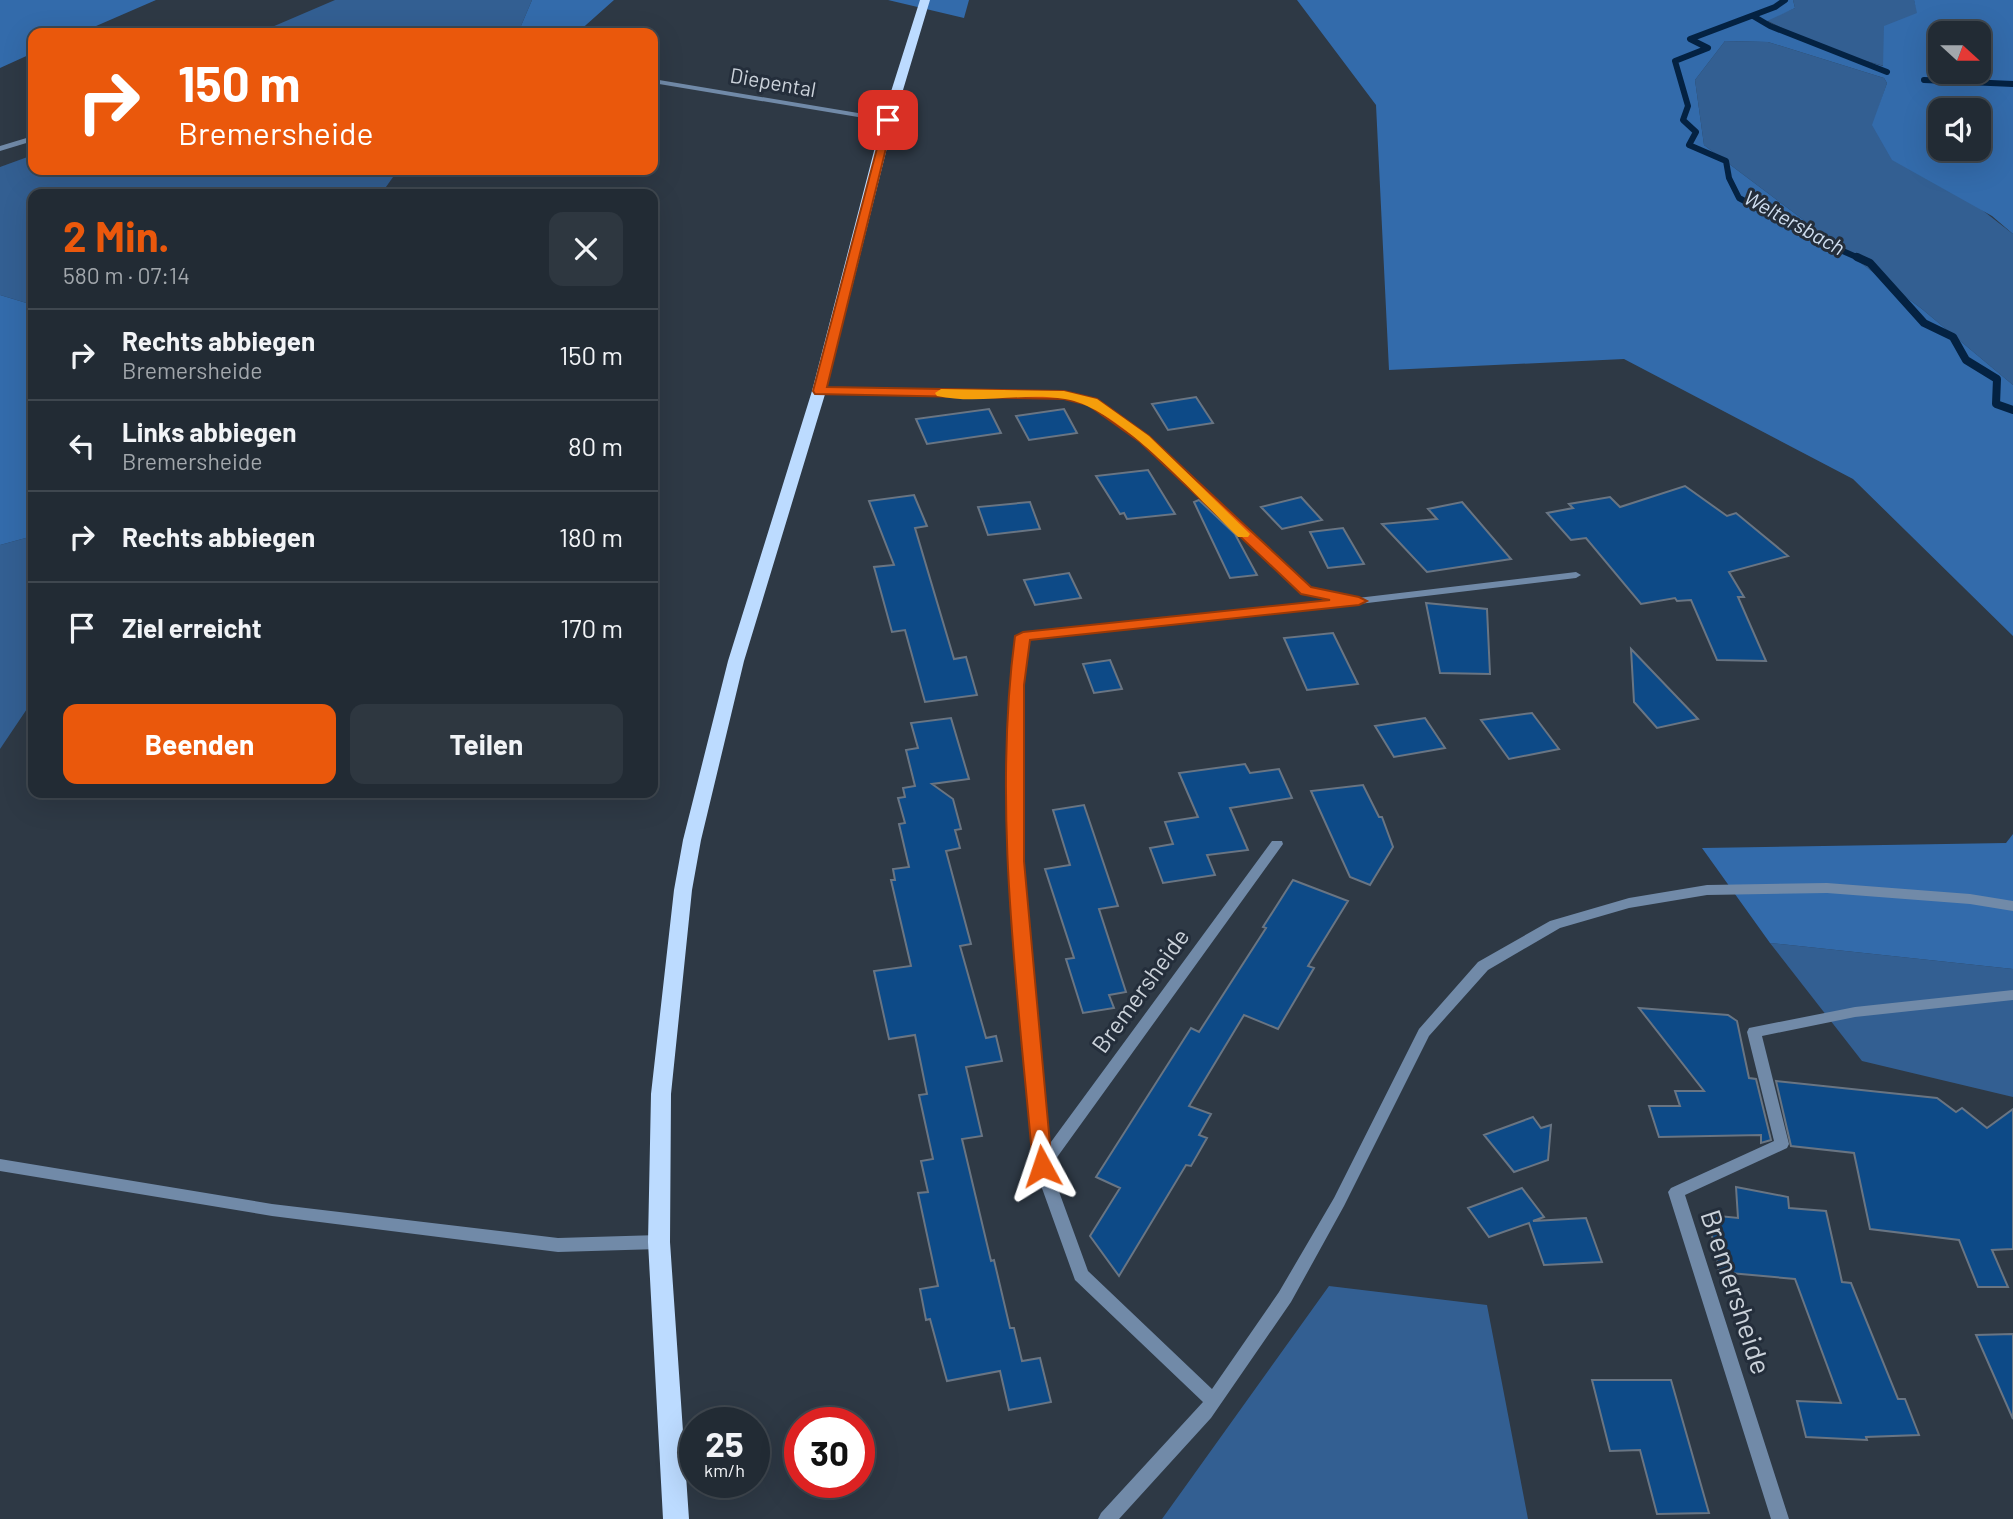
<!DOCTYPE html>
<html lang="de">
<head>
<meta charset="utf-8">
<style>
	:root { --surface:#222b34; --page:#2e3740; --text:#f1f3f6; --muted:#a2a7ac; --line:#3f474f; --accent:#ea580c }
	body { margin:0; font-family:Barlow,sans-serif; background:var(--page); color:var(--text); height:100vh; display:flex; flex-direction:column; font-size:26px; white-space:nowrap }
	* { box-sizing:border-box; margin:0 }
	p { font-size:23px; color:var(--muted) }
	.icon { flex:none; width:38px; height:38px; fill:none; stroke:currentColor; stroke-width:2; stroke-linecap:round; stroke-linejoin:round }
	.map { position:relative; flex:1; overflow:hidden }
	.sheet { position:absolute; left:28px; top:189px; width:630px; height:609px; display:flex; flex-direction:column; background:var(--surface); border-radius:14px; box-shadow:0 7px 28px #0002,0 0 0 2px var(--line) }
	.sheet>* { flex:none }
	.guide { position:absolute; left:28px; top:28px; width:630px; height:147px; border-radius:14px; box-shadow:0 7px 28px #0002,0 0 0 2px var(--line); background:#ea580c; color:#fff; overflow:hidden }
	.needle { width:46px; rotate:111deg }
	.tools { position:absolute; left:1928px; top:21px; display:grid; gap:14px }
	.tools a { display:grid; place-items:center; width:63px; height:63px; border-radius:14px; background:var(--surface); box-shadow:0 7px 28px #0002,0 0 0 2px var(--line); font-size:35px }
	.speed { position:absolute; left:679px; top:1407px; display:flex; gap:14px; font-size:35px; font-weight:700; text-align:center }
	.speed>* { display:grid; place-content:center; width:91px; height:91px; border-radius:50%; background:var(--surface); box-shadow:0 7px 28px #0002,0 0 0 2px var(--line); line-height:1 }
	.speed small { font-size:18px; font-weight:400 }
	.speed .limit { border:10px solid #d22; background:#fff; color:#111 }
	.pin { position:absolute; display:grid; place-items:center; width:60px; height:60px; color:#fff; margin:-30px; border-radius:14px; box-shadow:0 4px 10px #0006 }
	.me { position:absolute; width:77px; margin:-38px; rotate:355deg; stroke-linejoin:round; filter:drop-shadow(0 0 5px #0008) }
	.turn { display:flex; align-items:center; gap:24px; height:147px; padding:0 35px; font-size:32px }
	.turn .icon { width:91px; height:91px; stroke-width:2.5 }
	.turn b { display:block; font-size:49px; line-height:60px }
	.round { display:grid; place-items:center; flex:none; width:74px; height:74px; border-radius:14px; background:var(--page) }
	.overview { display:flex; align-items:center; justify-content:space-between; height:119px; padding:0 35px }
	h1 { font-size:42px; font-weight:700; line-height:52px; color:var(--accent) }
	.cta { display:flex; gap:14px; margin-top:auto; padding:14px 35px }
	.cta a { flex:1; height:80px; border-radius:14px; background:var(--accent); color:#fff; font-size:28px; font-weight:700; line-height:80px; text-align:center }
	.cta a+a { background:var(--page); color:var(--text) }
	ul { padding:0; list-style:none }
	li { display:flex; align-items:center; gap:21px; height:91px; padding:0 35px; border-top:2px solid var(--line) }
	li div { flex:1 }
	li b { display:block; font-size:26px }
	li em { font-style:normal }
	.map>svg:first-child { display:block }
</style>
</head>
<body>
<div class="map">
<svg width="2013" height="1519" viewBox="0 0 2013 1519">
	<rect width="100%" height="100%" fill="#2e3945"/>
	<path fill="#335f92" d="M335 0H532L518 33H258Z
		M1793 0H1914L1918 13 1884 66 1823 49 1766 20 1795 8Z
		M1725 41 1768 42 1884 78 1887 83 1873 125 2013 234V385L1922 309 1704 145 1695 80Z
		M33 155V170H398L381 194H33V305L0 295V167Z
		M33 536V700L0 749V545Z
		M1770 943 2013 969V1097L1862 1061Z
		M1329 1286 1487 1305 1528 1519H1162Z"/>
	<path fill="#336bab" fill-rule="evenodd" d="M0 0H156L80 33H33V53L0 68Z
		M532 0H614L577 33H518Z
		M888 0H969L964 18Z
		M1297 0H1793L1795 8 1767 21 1823 49 1883 66 1884 26 1917 13 1914 0H2013V234L1992 216 1892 160 1872 125 1887 83 1884 78 1768 42 1725 41 1695 80 1704 145 1922 309 2013 385V636L1853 479 1624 359 1389 370 1376 105ZM1941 33H1979V72H1941ZM1941 110H1979V149H1941Z
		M0 295 33 305V536L0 545Z
		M2013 834V969L1770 943 1702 848 2006 843Z"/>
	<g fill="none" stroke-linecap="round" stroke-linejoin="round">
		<path stroke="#042242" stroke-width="6" d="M1785 0 1775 7 1690 39 1708 48 1675 61 1688 106 1683 120 1696 132 1689 145 1726 161 1729 178 1739 198 1813 238 1861 259
			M1753 16 1770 26 1887 72
			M1924 80 2013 84"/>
		<path stroke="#042242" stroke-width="8" d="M1857 257 1870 263 1924 323 1953 337 1966 360 1997 379 1996 404 2013 410"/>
	</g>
	<path fill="#0d4a87" stroke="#697583" stroke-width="2" d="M1196 397 1213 423 1168 430 1152 404Z
		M989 409 1001 433 927 444 916 419Z
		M1064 409 1077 433 1029 440 1016 416Z
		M1148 470 1175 514 1127 519 1124 513 1120 514 1096 476Z
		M1685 486 1727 516 1736 513 1788 556 1729 572 1744 597H1738L1766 661 1717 660 1691 600 1677 601 1675 598 1641 604 1586 538 1571 540 1547 513 1573 508 1569 504 1610 497 1620 507Z
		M914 495 927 526 915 528 954 659 966 657 977 695 925 702 905 630 892 632 874 567 894 565 869 501Z
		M1301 497 1322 520 1282 529 1261 507Z
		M1199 500 1235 534 1257 575 1230 578 1194 502Z
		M1030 502 1040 529 988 535 978 507Z
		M1462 502 1511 559 1427 572 1382 524 1437 519 1428 509Z
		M1343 528 1364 564 1328 568 1310 532Z
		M1069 573 1081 598 1035 605 1024 580Z
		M1426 603 1487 609 1490 674 1440 673Z
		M1333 633 1358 684 1307 690 1284 638Z
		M1631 649 1698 719 1657 728 1634 702Z
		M1110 660 1122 689 1094 693 1083 664Z
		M1532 713 1559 749 1509 759 1481 720Z
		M951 718 969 779 932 784 953 799 961 829 955 830 960 848 946 851 971 944 960 946 986 1038 996 1036 1002 1061 966 1067 982 1136 962 1139 991 1261 994 1260 1010 1328H1014L1022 1361 1040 1358 1051 1402 1009 1410 1000 1371 947 1381 930 1319 926 1320 920 1289 938 1286 918 1193 928 1192 921 1161 933 1159 919 1095 927 1094 915 1035 889 1039 874 971 911 966 891 880H895L893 869 909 867 899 824 905 823 898 798 905 797 903 788 915 786 906 750 918 748 911 723Z
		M1425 718 1445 748 1394 757 1375 726Z
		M1245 764 1250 773 1279 769 1292 798 1230 808 1248 850 1207 855 1215 875 1163 883 1150 848 1173 844 1165 822 1198 817 1179 773Z
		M1363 785 1379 817H1382L1393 847 1370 885 1350 877 1311 791Z
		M1084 805 1118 906 1099 909 1126 992 1109 995 1114 1008 1083 1013 1066 959 1074 958 1045 869 1070 865 1053 810Z
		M1293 880 1348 901 1308 966 1314 968 1278 1029 1244 1015 1189 1106 1211 1114 1199 1135 1207 1138 1191 1166 1186 1165 1119 1276 1090 1236 1120 1188 1096 1177 1191 1028 1199 1032 1266 928 1263 927Z
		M1639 1008 1728 1015 1737 1021 1749 1078 1756 1079 1771 1140 1761 1143V1135L1659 1137 1649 1106H1680L1675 1091H1704Z
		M1776 1081 1937 1098 1956 1112 1962 1108 1987 1128 2013 1109V1249L1992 1250 2008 1287H1978L1959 1240 1870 1229 1854 1153 1791 1146Z
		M1533 1117 1541 1128 1551 1125 1548 1160 1514 1172 1484 1135Z
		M1736 1187 1788 1197 1789 1208 1826 1211 1842 1282 1851 1283 1898 1399H1905L1919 1435 1866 1437 1867 1440 1806 1437 1797 1401 1841 1403 1795 1279 1719 1272 1708 1215 1738 1218Z
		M1522 1188 1544 1217 1533 1221 1586 1218 1602 1262 1544 1265 1529 1223 1489 1237 1468 1208Z
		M2013 1334V1419L1976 1335Z
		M1592 1380H1671L1709 1513 1657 1514 1640 1450 1610 1451Z"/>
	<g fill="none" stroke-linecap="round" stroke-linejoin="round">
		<path fill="#718aa8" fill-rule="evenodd" d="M653 79 888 118 892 120 888 122 653 83Z
			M33 136V141L0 151V146Z
			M819 388 1064 392 1096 400 1148 437 1310 588 1348 596 1349 599 1576 572 1581 575 1576 578 1359 604 1028 639 1022 685V861L1048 1146 1272 841H1282L1283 844 1050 1167 1088 1271 1212 1389 1279 1292 1334 1198 1419 1029 1478 962 1550 921 1629 898 1707 885 1827 883 1970 894 2013 901V911L1970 904 1827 893 1707 895 1629 908 1560 928 1488 970 1429 1036 1344 1206 1291 1302 1211 1418 1119 1519H1098L1101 1513 1203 1402 1075 1280 1034 1166 1010 861V685L1017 636 1023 633 1337 600 1302 593 1140 441 1090 404 1064 398 816 393 814 391Z
			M2013 990V1000L1855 1017 1762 1036 1789 1144 1787 1148 1685 1195 1789 1519H1771L1668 1192 1671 1188 1774 1141 1747 1032 1749 1028 1855 1007Z
			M0 1159 272 1204 558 1238 659 1235 665 1237 667 1242 665 1247 659 1249 558 1252 272 1216 0 1171Z"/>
		<path fill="#bcdbff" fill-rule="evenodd" d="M920 0H930L894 120 826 391 744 661 701 840 692 890 671 1094 670 1242 689 1519H663L648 1242 651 1094 674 890 683 840 728 661 812 391 882 120Z"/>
	</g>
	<path fill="#ea580c" stroke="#983908" stroke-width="2" d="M885 118 893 120 827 387 1064 391 1097 399 1149 436 1311 587 1359 597 1367 601 1359 605 1030 640 1024 685V861L1052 1166 1049 1171 1042 1174 1036 1171 1033 1166C1018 993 992 808 1015 636L1023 632 1330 600 1301 594 1140 442 1088 405 1064 399 815 394 813 391Z"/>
	<path fill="#f59e0b" d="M941 389 1064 391 1097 399 1149 436 1250 534 1248 537H1238C1198 498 1119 407 1065 399 1023 392 978 405 937 396L935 393Z"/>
	<g text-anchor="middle" stroke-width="6" stroke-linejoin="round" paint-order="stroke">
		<g font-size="21" fill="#cbd2da" stroke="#242e3b">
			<text transform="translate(773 83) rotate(10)" y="7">Diepental</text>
		</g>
		<g font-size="21" font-style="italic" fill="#cfdef0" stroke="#242e3b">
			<text transform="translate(1794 223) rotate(29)" y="7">Weltersbach</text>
		</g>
		<g font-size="24" fill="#cbd2da" stroke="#242e3b">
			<text transform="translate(1141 991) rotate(-54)" y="8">Bremersheide</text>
		</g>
		<g font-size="28" fill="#cbd2da" stroke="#242e3b">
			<text transform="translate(1736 1292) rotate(72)" y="10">Bremersheide</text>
		</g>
	</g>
</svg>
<div class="tools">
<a><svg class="needle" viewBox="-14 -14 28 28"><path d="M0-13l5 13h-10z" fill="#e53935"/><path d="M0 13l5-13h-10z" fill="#a2a7ac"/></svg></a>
<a><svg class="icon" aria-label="sound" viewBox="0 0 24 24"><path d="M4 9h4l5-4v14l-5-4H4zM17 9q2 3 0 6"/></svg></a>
</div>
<div class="speed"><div>25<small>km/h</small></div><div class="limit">30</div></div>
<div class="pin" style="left:888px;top:120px;background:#d93025"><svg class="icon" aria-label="arrive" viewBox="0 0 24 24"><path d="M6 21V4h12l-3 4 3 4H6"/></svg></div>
<svg class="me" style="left:1042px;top:1166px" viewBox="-20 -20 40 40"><path d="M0-17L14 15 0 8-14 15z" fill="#ea580c" stroke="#fff" stroke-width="4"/></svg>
<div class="guide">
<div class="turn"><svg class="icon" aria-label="right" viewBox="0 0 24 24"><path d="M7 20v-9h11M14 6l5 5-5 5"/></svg><div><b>150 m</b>Bremersheide</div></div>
</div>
<section class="sheet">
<div class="overview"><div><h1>2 Min.</h1><p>580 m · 07:14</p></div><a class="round"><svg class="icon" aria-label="close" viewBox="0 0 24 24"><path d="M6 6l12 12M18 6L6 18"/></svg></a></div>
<ul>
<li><svg class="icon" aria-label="right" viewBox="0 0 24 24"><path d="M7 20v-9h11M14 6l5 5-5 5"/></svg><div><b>Rechts abbiegen</b><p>Bremersheide</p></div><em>150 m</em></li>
<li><svg class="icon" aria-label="left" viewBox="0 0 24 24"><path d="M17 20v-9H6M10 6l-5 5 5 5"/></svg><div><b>Links abbiegen</b><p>Bremersheide</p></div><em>80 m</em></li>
<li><svg class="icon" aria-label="right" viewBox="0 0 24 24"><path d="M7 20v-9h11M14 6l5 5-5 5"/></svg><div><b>Rechts abbiegen</b></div><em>180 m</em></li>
<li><svg class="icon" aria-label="arrive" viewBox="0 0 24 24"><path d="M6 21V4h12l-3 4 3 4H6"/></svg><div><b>Ziel erreicht</b></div><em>170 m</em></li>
</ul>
<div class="cta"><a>Beenden</a><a>Teilen</a></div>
</section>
</div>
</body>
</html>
